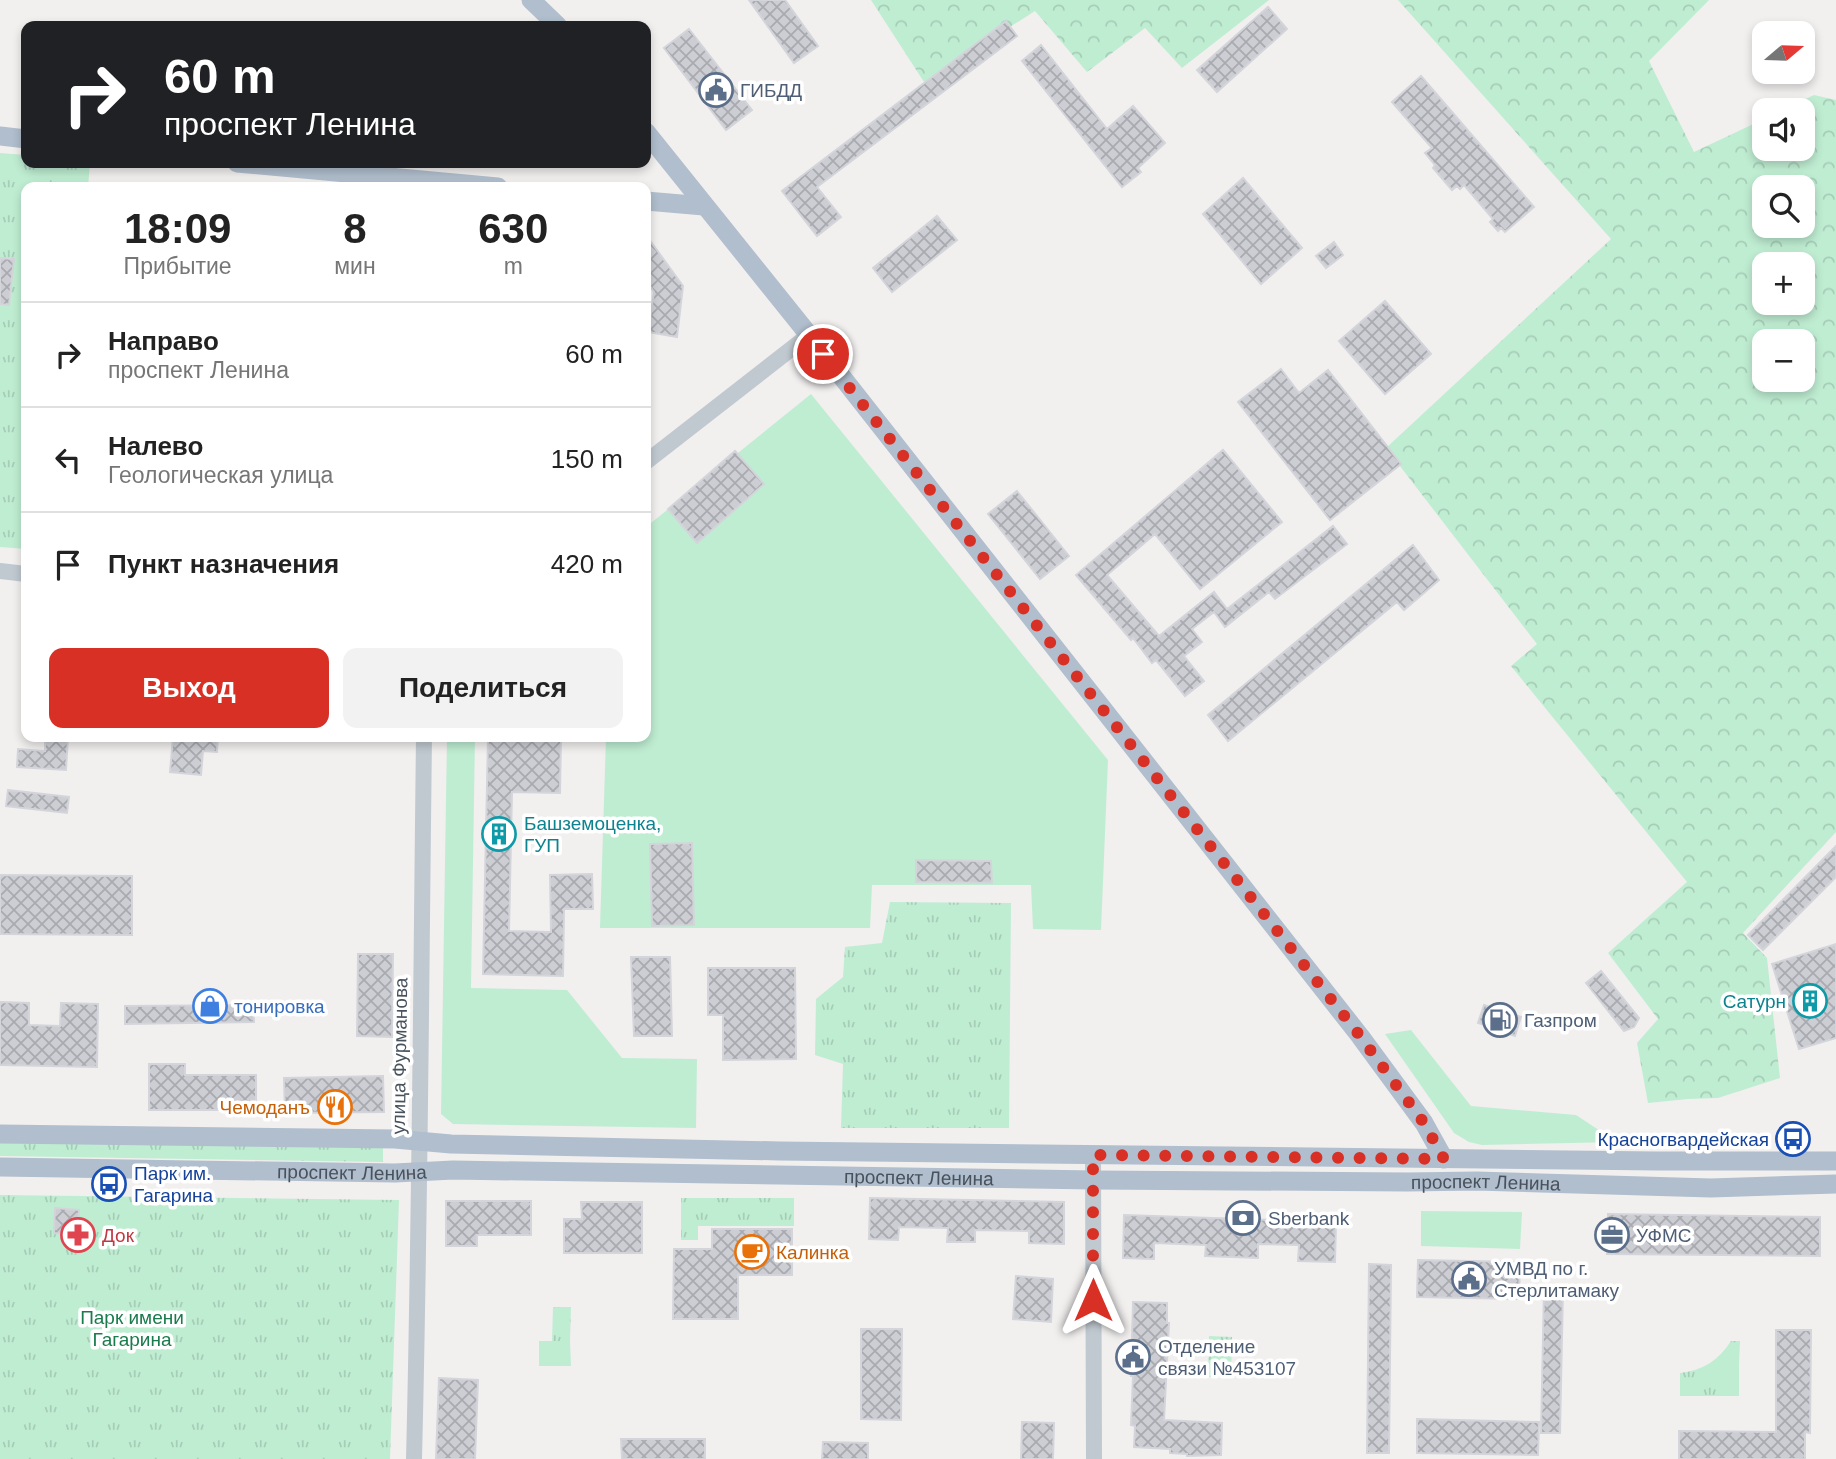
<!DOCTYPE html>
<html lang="ru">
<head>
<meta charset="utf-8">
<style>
	:root { --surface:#fff; --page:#f2f2f2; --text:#222; --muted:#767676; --line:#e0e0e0; --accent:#d93025 }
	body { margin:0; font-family:Helvetica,sans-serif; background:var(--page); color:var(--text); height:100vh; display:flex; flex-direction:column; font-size:26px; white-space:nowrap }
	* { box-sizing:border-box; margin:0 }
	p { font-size:23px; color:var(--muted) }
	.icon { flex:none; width:38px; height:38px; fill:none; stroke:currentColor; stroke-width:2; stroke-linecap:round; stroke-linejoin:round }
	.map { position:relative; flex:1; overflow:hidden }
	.panel { position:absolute; left:21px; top:182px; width:630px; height:560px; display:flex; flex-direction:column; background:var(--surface); border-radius:14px; box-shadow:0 4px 10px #0003 }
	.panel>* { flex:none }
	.hud { position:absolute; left:21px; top:21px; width:630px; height:147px; border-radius:14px; box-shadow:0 4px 10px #0003; background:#202124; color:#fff; overflow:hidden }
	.needle { width:46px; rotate:71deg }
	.fabs { position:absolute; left:1752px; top:21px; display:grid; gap:14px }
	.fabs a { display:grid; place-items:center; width:63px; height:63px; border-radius:14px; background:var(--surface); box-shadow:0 4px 10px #0003; font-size:35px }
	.pin { position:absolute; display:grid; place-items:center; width:60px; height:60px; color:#fff; margin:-30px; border:4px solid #fff; border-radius:50%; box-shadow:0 2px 7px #0007 }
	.me { position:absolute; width:77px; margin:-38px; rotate:0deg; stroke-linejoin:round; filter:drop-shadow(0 0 5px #0008) }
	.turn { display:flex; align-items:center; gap:24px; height:147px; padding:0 28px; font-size:32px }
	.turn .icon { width:91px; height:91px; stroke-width:2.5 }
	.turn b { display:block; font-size:49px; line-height:60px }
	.eta { display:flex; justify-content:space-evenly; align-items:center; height:119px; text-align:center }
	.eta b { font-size:42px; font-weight:700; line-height:49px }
	.cta { display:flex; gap:14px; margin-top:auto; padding:14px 28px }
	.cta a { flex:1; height:80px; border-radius:14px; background:var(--accent); color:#fff; font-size:28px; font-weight:700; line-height:80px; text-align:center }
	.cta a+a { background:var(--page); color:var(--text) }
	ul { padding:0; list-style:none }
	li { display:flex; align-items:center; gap:21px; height:105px; padding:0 28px; border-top:2px solid var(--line) }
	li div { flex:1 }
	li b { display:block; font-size:26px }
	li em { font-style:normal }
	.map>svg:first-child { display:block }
</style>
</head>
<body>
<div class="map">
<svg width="1836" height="1459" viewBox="0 0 1836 1459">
	<defs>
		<pattern id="forest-crowns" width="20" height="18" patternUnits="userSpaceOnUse" patternTransform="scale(1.75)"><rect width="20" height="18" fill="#bfedd2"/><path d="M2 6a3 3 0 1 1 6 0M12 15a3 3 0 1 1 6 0" fill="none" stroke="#a6cdb7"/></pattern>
		<pattern id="park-tufts" width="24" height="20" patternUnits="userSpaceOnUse" patternTransform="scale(1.75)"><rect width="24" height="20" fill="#bfedd2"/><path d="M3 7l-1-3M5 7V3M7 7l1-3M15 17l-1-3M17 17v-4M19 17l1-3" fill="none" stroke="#a6cdb7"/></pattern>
		<pattern id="building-cross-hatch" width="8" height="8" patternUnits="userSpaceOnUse" patternTransform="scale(1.75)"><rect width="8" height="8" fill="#ccced4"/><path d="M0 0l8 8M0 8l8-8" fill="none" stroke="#a8aaaf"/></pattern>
	</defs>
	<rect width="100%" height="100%" fill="#f2efef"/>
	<path fill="#bfedd2" d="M811 394 1108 760 1101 930 1033 929 1031 885H872L870 928H600L606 737H646V527Z
		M447 737H475L471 988 567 990 622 1058 697 1059 696 1128 453 1124 441 1114Z
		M1411 1030 1471 1106 1576 1115 1617 1142 1482 1145 1469 1142 1454 1133 1385 1034Z
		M1421 1211 1522 1212 1520 1249 1421 1246Z
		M539 1341H570L571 1366H539Z
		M1722 1363 1739 1364V1396H1722Z"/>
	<path fill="url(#forest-crowns)" fill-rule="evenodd" d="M871 0H1269L1182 68 1145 28 1087 72 1035 11 924 82Z
		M1398 0H1709L1649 61 1694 152 1764 119V149H1802V110H1782L1814 95 1836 100V832L1743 933 1767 958 1780 1078 1718 1098 1688 1099 1648 1103 1637 1043 1658 1019 1608 953 1687 882 1511 666 1537 644 1386 448 1611 239ZM1764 187H1802V226H1764ZM1764 264H1802V303H1764ZM1764 341H1802V380H1764Z"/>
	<path fill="url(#park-tufts)" d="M0 153 26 155V163H90L88 187H26V549L0 547Z
		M890 902 1011 903 1009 1128H841L843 1064 815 1055 816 999 843 977 845 947 882 943Z
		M0 1142 383 1148V1162L0 1156Z
		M0 1195 399 1200 390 1459H0Z
		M681 1198H794V1226H698V1240H681Z
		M553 1307H571L570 1341H552Z
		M1209 1336 1232 1337 1231 1377H1208Z
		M1731 1341H1740L1739 1364H1722V1396H1680V1373C1702 1371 1719 1360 1731 1341Z"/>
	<path fill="url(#building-cross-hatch)" stroke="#d3d5da" stroke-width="2" d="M749 0H785L818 46 794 63Z
		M1268 7 1287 29 1217 92 1197 70Z
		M1006 21 1017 36 817 187 841 217 817 236 782 191Z
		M689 29 752 110 726 130 664 48Z
		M1041 45 1107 129 1133 106 1165 143 1138 168 1141 172 1122 187 1022 61Z
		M1421 76 1534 207 1505 232 1501 228 1498 231 1490 222 1493 219 1464 185 1460 189 1457 186 1452 190 1433 168 1435 165 1425 153 1432 148 1392 102Z
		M1243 178 1302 248 1261 284 1203 214Z
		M937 216 957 240 892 292 873 268Z
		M646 235 683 286 677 337 648 332 654 292 646 280Z
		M1334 242 1343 255 1326 268 1316 256Z
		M0 258 14 259 9 305 0 304Z
		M1385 301 1431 354 1385 394 1339 341Z
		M1281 369 1299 393 1328 370 1401 464 1330 520 1238 402Z
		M1223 450 1282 522 1200 589 1155 534 1107 575 1159 636 1214 592 1227 609 1333 526 1347 544 1275 599 1269 592 1225 627 1214 612 1192 629 1202 642 1184 656 1204 681 1185 696 1156 660 1152 663 1133 638 1131 640 1076 575Z
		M735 451 764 484 697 543 668 509Z
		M1017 491 1069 556 1040 579 988 514Z
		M1413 545 1439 580 1404 610 1397 602 1228 741 1208 715Z
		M45 737H68L66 770 17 767 18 749 45 751Z
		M173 737H218L217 752 203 751 201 775 170 772Z
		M488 737H561L560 793 512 792 509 931 551 932 550 875 592 874 593 909H564L563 976 483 974Z
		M8 790 69 797 67 813 6 806Z
		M692 843 694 925 652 926 650 844Z
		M1836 846V877L1763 950 1748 935Z
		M916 860 991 861 992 883 916 882Z
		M0 875 132 876V935L0 934Z
		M1836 944V1038L1799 1049 1772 964Z
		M358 954H393L392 1037 357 1036Z
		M631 957H670L672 1036H634Z
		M708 968H795L796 1059 723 1060V1015H708Z
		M1601 971 1639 1018 1634 1027 1624 1031 1586 983Z
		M0 1002 29 1003V1025L60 1026 61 1003 98 1004 97 1067 0 1065Z
		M253 1005 254 1022 125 1024V1006Z
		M1484 1005 1521 1017 1515 1036 1478 1023Z
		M149 1064H185V1075H256V1110H149Z
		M383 1076 384 1112 285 1113 284 1078Z
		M870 1198 1064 1202V1244L1029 1243V1231L975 1230V1242H947L948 1228 899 1227 898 1240 869 1239Z
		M446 1201H531V1235H477V1246H446Z
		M581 1202H642V1253H564V1219H582Z
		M55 1208 79 1210 78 1235 54 1233Z
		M1608 1214 1820 1217V1256L1607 1254Z
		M1124 1215 1336 1222 1335 1262 1298 1261 1299 1245 1258 1244V1258L1205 1256 1206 1245 1154 1243V1259L1123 1258Z
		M712 1229H792V1275H738V1319H673L674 1249H712Z
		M1418 1260 1520 1262 1519 1299 1417 1297Z
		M1369 1264 1391 1265 1389 1453H1367Z
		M1016 1276 1053 1279 1051 1322 1013 1319Z
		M1544 1288H1563L1560 1433H1541Z
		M1133 1302 1167 1303V1323H1169L1164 1420 1222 1423 1221 1455 1187 1456V1454L1170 1453V1449L1134 1447 1135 1426 1131 1425 1133 1376H1131Z
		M861 1329H902L901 1420 861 1419Z
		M1776 1330H1811L1810 1433 1805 1432V1459H1679V1431L1776 1432Z
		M439 1378 478 1380 475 1459H436Z
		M1417 1419 1539 1422 1538 1455 1417 1453Z
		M1022 1422 1054 1423 1053 1459H1021Z
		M621 1439H705V1459H622Z
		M823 1442 868 1443V1459H822Z"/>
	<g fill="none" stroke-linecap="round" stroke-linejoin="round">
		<path stroke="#c0c9d0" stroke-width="16" d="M646 462 809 335
			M0 571 26 574
			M1093 1155 1094 1459
			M414 1459C420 1218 421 978 424 737"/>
		<g stroke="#b0becd" stroke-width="19">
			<path d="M531 0 558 26"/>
			<path d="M646 132 809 335 1360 1036 1424 1123 1444 1159"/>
			<path d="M0 136 26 139"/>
			<path d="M237 163 498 187"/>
			<path d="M646 201 704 206"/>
			<path d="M0 1134 395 1139 451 1144 780 1151 1658 1161H1836"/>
			<path id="s1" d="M0 1167 395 1173 453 1170 1094 1180 1408 1182 1477 1181 1711 1188 1836 1184"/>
		</g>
	</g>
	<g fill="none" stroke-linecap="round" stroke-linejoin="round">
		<path stroke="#d93025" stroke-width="12" stroke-dasharray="0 21.6" d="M823 354 1360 1036 1424 1123 1444 1159 1093 1155V1300"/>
	</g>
	<defs>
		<g id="civic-ring" transform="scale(1.75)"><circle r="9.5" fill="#fff" stroke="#5c6f8a" stroke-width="1.5"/><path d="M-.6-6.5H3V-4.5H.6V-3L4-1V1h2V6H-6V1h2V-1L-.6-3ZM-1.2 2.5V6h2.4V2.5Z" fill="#5c6f8a"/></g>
		<g id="building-ring" transform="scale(1.75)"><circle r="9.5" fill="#fff" stroke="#0f9aa8" stroke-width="1.5"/><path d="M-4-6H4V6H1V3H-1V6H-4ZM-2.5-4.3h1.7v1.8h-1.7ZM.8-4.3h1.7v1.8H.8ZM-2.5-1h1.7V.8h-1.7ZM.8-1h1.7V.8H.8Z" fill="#0f9aa8"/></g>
		<g id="shop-ring" transform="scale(1.75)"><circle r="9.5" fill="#fff" stroke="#3f7fe0" stroke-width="1.5"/><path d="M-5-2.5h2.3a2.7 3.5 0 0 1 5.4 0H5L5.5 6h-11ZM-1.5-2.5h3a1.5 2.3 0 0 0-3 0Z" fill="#3f7fe0"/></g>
		<g id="fuel-ring" transform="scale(1.75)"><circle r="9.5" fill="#fff" stroke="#5c6f8a" stroke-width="1.5"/><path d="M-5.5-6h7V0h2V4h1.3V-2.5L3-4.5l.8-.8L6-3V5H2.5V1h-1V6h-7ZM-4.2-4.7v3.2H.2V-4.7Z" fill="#5c6f8a"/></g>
		<g id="restaurant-ring" transform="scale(1.75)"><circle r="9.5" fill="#fff" stroke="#e8710a" stroke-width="1.5"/><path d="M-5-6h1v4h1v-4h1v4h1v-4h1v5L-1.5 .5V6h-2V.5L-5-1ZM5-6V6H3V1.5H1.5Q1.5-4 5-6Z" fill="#e8710a"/></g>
		<g id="bus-ring" transform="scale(1.75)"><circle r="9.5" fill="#fff" stroke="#1a4fb4" stroke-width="1.5"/><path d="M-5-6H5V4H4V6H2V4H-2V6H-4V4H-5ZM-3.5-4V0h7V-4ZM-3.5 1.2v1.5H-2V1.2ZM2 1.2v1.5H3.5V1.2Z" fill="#1a4fb4"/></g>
		<g id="bank-ring" transform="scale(1.75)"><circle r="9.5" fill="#fff" stroke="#5c6f8a" stroke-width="1.5"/><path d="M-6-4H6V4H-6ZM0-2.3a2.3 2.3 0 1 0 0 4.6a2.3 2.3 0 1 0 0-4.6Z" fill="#5c6f8a"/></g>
		<g id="pharmacy-ring" transform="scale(1.75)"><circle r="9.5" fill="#fff" stroke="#e0444e" stroke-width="1.5"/><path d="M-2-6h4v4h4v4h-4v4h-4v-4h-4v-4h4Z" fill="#e0444e"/></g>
		<g id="office-ring" transform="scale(1.75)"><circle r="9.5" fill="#fff" stroke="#5c6f8a" stroke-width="1.5"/><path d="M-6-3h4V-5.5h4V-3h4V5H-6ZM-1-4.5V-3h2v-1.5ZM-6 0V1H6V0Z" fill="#5c6f8a"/></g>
		<g id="cafe-ring" transform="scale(1.75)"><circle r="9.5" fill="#fff" stroke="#e8710a" stroke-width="1.5"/><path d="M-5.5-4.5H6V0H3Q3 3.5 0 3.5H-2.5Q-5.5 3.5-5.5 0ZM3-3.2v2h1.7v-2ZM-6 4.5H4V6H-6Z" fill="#e8710a"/></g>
	</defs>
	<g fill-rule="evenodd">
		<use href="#civic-ring" x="716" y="90"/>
		<use href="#building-ring" x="499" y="834"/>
		<use href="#building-ring" x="1810" y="1001"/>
		<use href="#shop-ring" x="210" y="1006"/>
		<use href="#fuel-ring" x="1500" y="1020"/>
		<use href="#restaurant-ring" x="335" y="1107"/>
		<use href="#bus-ring" x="1793" y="1139"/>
		<use href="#bus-ring" x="109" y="1184"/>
		<use href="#bank-ring" x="1243" y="1218"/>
		<use href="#pharmacy-ring" x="78" y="1235"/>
		<use href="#office-ring" x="1612" y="1235"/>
		<use href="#cafe-ring" x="752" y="1252"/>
		<use href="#civic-ring" x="1469" y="1279"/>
		<use href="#civic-ring" x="1133" y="1357"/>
	</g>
	<g text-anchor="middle" stroke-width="7" stroke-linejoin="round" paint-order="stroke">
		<g font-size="19" fill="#4e5e75" stroke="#fff" text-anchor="start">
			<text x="740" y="97">ГИБДД</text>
			<text x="1524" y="1027">Газпром</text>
			<text x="1268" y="1225">Sberbank</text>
			<text x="1636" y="1242">УФМС</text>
			<text x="1494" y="1275">УМВД по г.<tspan x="1494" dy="22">Стерлитамаку</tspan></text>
			<text x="1158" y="1353">Отделение<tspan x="1158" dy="22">связи №453107</tspan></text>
		</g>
		<g font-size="19" fill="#0d838f" stroke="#fff" text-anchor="start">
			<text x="524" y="830">Башземоценка,<tspan x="524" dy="22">ГУП</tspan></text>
			<text x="1786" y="1008" text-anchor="end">Сатурн</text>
		</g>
		<g font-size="19" fill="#366cbe" stroke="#fff" text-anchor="start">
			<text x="234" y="1013">тонировка</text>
		</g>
		<g font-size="19" fill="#48525c" stroke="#fff">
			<text transform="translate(399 1056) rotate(-89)" y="7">улица Фурманова</text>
			<text dy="7" stroke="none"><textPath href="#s1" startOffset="352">проспект Ленина</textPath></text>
			<text dy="7" stroke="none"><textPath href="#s1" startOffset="919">проспект Ленина</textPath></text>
			<text dy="7" stroke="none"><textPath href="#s1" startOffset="1486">проспект Ленина</textPath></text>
		</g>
		<g font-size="19" fill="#c56008" stroke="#fff" text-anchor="end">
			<text x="310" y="1114">Чемоданъ</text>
			<text x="776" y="1259" text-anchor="start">Калинка</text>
		</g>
		<g font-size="19" fill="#164399" stroke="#fff" text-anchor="end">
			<text x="1769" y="1146">Красногвардейская</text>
			<text x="134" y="1180" text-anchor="start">Парк им.<tspan x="134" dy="22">Гагарина</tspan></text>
		</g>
		<g font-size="19" fill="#be3a42" stroke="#fff" text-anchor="start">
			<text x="102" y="1242">Док</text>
		</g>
		<g font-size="19" fill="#1a7b4c" stroke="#fff">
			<text x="132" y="1324">Парк имени<tspan x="132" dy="22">Гагарина</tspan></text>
		</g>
	</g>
</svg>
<div class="fabs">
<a><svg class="needle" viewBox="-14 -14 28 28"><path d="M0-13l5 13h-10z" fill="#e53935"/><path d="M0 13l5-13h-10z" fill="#767676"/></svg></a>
<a><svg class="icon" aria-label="sound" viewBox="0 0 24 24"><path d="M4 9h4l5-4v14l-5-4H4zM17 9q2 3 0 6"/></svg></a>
<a><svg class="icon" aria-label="search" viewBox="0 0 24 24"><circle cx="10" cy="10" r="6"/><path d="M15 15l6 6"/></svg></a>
<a>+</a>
<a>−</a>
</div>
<div class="pin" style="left:823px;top:354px;background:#d93025"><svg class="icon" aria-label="arrive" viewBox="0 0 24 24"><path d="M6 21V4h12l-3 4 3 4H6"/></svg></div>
<svg class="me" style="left:1093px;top:1300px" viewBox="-20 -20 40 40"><path d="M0-17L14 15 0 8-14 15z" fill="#d93025" stroke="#fff" stroke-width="4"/></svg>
<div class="hud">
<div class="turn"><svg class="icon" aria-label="right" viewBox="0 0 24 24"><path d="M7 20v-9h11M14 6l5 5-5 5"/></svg><div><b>60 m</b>проспект Ленина</div></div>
</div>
<section class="panel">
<div class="eta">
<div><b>18:09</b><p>Прибытие</p></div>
<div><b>8</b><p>мин</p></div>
<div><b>630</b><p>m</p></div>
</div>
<ul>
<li><svg class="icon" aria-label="right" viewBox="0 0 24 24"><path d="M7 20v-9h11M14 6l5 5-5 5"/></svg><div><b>Направо</b><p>проспект Ленина</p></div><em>60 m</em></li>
<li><svg class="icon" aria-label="left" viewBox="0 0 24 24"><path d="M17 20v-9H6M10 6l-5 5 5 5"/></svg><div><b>Налево</b><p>Геологическая улица</p></div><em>150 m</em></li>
<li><svg class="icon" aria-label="arrive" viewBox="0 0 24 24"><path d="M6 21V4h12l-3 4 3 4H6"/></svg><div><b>Пункт назначения</b></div><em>420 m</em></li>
</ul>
<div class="cta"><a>Выход</a><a>Поделиться</a></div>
</section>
</div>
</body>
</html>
